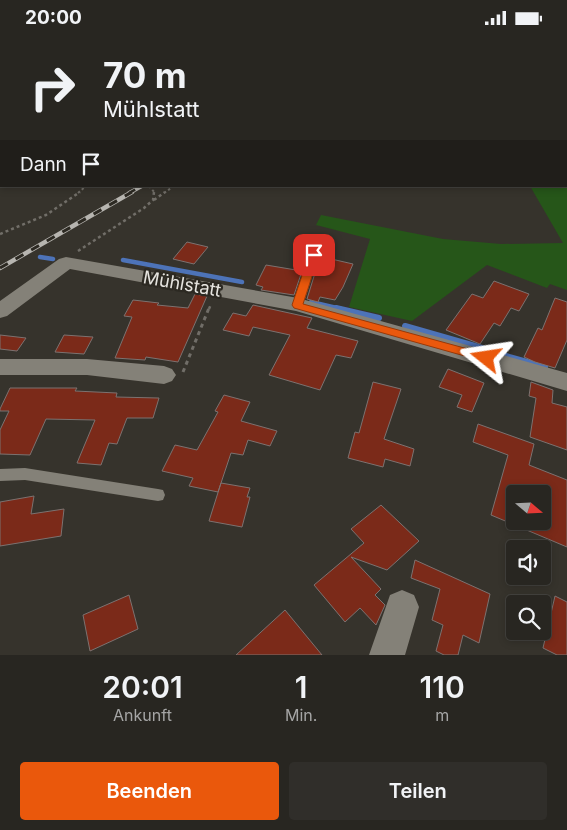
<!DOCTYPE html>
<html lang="de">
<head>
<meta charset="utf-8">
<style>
	:root { --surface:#282621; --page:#302e2a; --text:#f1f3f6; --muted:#a5a5a5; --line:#44433f; --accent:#ea580c }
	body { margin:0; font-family:Inter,sans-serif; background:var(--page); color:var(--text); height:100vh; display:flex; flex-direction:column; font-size:19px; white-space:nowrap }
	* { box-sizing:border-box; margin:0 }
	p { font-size:16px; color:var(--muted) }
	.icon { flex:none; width:28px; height:28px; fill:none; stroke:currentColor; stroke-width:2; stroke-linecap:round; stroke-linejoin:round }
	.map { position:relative; height:620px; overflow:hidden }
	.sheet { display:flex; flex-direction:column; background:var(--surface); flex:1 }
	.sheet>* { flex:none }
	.banner { position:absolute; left:0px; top:0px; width:568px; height:152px; box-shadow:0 2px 8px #0003,0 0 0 1px var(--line); background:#282621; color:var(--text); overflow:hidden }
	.needle { width:32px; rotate:109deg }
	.controls { position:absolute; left:506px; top:450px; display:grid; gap:10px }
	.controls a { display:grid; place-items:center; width:45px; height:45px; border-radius:5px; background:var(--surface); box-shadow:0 2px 8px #0003,0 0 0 1px var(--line); font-size:25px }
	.pin { position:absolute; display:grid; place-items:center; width:42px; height:42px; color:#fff; margin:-21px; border-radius:10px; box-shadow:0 2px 8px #0006 }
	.me { position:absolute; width:55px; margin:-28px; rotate:285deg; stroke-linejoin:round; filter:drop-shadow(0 0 4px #0008) }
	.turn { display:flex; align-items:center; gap:18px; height:105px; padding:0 20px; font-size:22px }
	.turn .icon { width:65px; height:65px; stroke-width:2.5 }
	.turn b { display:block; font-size:35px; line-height:42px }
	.then { display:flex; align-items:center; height:48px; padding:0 20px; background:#0003; gap:10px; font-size:19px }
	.eta { display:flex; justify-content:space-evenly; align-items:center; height:85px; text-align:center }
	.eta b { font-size:30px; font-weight:600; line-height:35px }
	.action { display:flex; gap:10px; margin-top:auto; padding:10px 20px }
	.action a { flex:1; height:58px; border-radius:5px; background:var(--accent); color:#fff; font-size:20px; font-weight:600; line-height:58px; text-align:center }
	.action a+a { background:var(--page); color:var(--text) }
	.status { display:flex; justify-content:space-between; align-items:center; height:35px; padding:0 25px; background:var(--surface); direction:ltr }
	.status svg { height:14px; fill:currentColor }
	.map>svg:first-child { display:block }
</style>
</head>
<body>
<div class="status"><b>20:00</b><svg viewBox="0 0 49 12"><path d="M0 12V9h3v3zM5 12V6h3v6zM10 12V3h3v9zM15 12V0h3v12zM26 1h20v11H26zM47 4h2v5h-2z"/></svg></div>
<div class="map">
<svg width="567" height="620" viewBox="0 0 567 620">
	<rect width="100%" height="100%" fill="#36332c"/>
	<path fill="#265619" d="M567 101V255L550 249 547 253 487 230 412 286 349 272 370 204 316 190 321 180 443 204 501 209 563 208 530 151H566Z"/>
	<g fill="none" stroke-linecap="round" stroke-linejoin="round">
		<path stroke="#4d73b8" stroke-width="2.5" d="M462 0 468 1"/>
		<path stroke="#4d73b8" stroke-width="4.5" d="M40 222 53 224
			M123 225 242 247
			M311 267 341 274"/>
		<path stroke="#4d73b8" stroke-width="6" d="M336 273 379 283
			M405 291 482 313
			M506 321 545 332"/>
	</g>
	<path fill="#7b2a19" stroke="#7c7270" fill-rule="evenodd" d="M187 207 208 212 194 229 173 224Z
		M327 223 353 229 343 252 335 265 320 262 318 267 307 264 315 238 319 239Z
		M266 230 302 236 294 260 261 255 263 252 256 250Z
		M494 246 529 259 519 276 511 273 500 291 494 288 480 309 446 295 472 259 483 263Z
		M195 259 207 261 178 327 146 322 145 325 115 323 132 282 124 281 133 265 159 268 157 270 188 273Z
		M555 263 567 267V305L555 333 535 327 524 322 538 293 542 295Z
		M253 270 312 283 307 293 358 306 351 323 336 320 320 355 269 340 290 300 253 292 249 301 223 295 233 278 246 281Z
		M0 300 26 303 17 316 0 314Z
		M64 300 93 302 84 319 55 317Z
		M448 334 484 348 472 377 457 372 462 360 439 352Z
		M373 347 401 354 384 404 414 414 410 431 385 424 383 432 348 423 355 397 359 398Z
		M531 347 553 355 552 368 567 372V415L530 402 536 363 529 361Z
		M10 353H77L75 356 117 358 116 362 159 363 153 383H127L117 409 109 408 101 430 77 428 95 385 46 384 30 420 0 419V395L9 376H0V374Z
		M224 360 250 367 241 386 277 396 270 411 248 405 243 420 231 418 218 457 189 451 193 443 162 436 175 410 197 415 218 377 215 376Z
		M478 389 534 409 529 430 567 445V512L491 480 508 420 473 407ZM515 459H542V486H515Z
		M221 448 250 453 247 462H250L242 492 209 486Z
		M34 461 31 479 64 474 61 501 0 511V467Z
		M381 470 419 506 387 535 351 522 381 554 375 560 385 570 376 590 360 573 345 587 314 550 364 508 351 494Z
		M415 525 490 559 479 608 463 600 458 620H444L436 616 443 590 432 585 440 554 411 543Z
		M129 560 138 594 90 616 83 580Z
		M555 561 567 567V620H557L543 613Z
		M285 575 322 620H236Z"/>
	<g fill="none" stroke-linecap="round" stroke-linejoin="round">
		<path stroke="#716e68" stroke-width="1" stroke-dasharray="2 2" stroke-linecap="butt" d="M9 1 11 0"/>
		<path stroke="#716e68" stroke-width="2" stroke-dasharray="2.5 2.5" stroke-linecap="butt" d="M149 151 155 158
			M78 158 86 151
			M164 158 174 151"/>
		<path stroke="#716e68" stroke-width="2.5" stroke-dasharray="3 3" stroke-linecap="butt" d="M154 165 165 157
			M0 199 46 180 80 157
			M78 216 144 173 153 165 154 157
			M209 274 211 269"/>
		<path stroke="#716e68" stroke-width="3" stroke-dasharray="4 4" stroke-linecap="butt" d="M183 337 209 273"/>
		<path fill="#848178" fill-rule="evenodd" d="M314 217 319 220 303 270 302 272H294L293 270 309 220Z
			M25 433 158 454 163 455 165 460 163 465 158 466 25 445 0 446V434Z"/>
		<path fill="#848178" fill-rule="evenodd" d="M553 0H563V1H553Z
			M566 25H567V32H566Z
			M66 222 298 263 567 338V356L296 276 70 234 7 281 0 283V266L59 224Z
			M0 324H87L164 331 172 334 176 340 172 346 164 349 87 340H0Z
			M402 555 414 560 419 572 405 620H369L390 560Z"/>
		<g stroke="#b7b5b0" stroke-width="2.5">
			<path id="rail-far2" d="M392 1 394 0"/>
		</g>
		<g stroke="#b7b5b0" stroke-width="4">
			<path id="rail-far1" d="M129 158 142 151"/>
		</g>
		<g stroke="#b7b5b0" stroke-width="4.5">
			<path id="rail" d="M0 233 132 157"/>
		</g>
		<use href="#rail-far2" stroke="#2c2922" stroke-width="2" stroke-dasharray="5.5" stroke-linecap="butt"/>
		<use href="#rail-far1" stroke="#2c2922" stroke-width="2.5" stroke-dasharray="7" stroke-linecap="butt"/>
		<use href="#rail" stroke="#2c2922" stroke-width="3" stroke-dasharray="9" stroke-linecap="butt"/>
	</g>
	<path fill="#ea580c" stroke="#983908" d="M314 217 319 220 303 269 490 320 492 323 490 326 486 327 294 273 292 270 309 220Z"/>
	<g text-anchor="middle" stroke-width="4.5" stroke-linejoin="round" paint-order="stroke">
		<g font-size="18" fill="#e6e4df" stroke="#2c2922">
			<text transform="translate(182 249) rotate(10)" y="6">Mühlstatt</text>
		</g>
	</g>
</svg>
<div class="controls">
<a><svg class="needle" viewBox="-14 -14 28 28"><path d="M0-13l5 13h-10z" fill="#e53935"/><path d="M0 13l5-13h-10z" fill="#a5a5a5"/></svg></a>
<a><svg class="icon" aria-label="sound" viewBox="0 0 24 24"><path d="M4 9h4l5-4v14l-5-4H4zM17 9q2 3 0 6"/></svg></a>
<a><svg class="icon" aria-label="search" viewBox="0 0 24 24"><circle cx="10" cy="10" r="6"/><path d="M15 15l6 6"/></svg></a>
</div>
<div class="pin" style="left:314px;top:220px;background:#d93025"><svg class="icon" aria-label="arrive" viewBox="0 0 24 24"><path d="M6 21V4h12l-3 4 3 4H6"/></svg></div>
<svg class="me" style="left:486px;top:323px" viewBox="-20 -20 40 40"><path d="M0-17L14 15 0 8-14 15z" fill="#ea580c" stroke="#fff" stroke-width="4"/></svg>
<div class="banner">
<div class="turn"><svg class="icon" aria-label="right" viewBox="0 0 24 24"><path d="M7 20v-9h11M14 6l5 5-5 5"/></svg><div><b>70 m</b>Mühlstatt</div></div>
<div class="then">Dann<svg class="icon" aria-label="arrive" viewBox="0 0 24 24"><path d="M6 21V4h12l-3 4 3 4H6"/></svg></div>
</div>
</div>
<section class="sheet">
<div class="eta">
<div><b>20:01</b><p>Ankunft</p></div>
<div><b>1</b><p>Min.</p></div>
<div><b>110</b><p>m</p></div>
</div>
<div class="action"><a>Beenden</a><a>Teilen</a></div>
</section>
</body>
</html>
